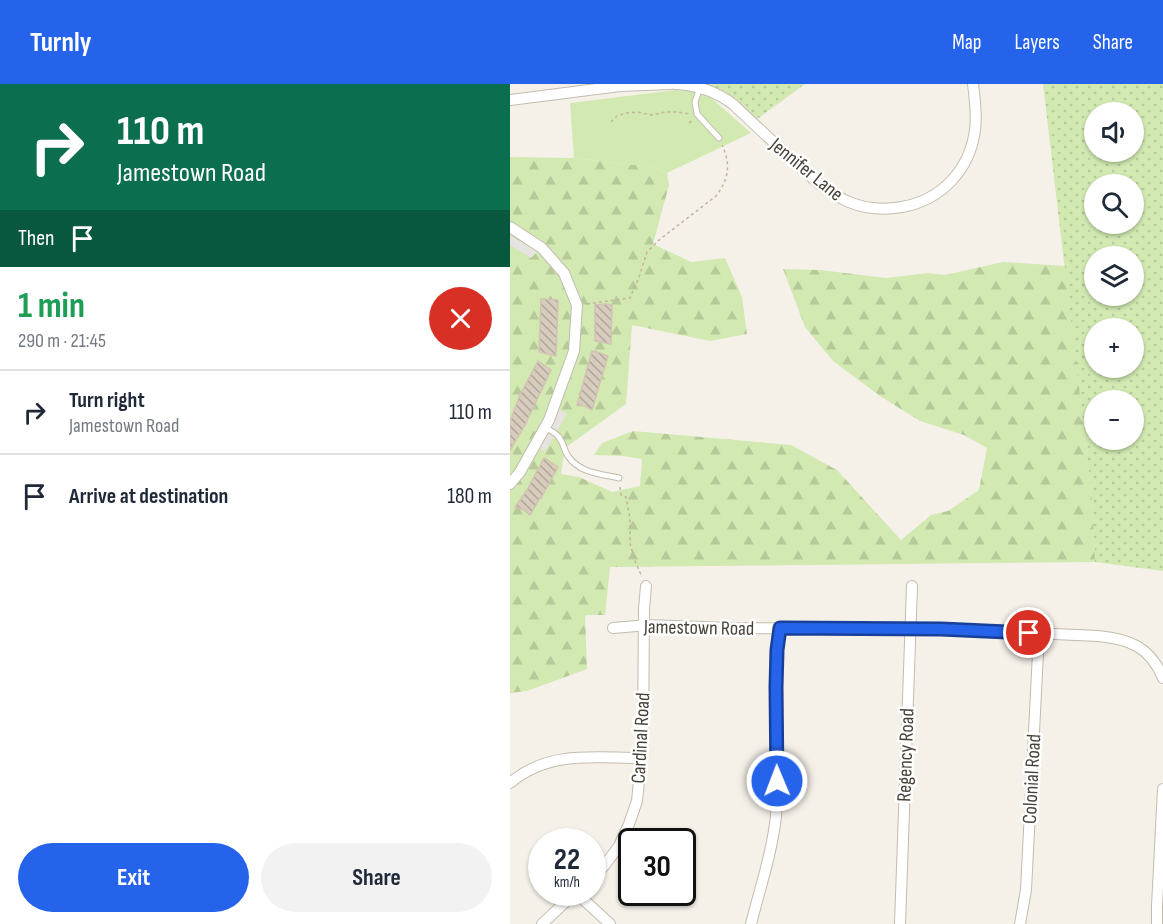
<!DOCTYPE html>
<html lang="en">
<head>
<meta charset="utf-8">
<style>
	:root { --surface:#fff; --page:#f2f2f3; --text:#1f2937; --muted:#747a83; --line:#e0e1e3; --accent:#2563eb }
	body { margin:0; font-family:"Sofia Sans Condensed",sans-serif; background:var(--page); color:var(--text); height:100vh; display:flex; flex-direction:column; font-size:22px; white-space:nowrap }
	* { box-sizing:border-box; margin:0 }
	p { font-size:20px; color:var(--muted) }
	.icon { flex:none; width:33px; height:33px; fill:none; stroke:currentColor; stroke-width:2; stroke-linecap:round; stroke-linejoin:round }
	.map { position:relative; flex:1; overflow:hidden }
	.side { display:flex; flex-direction:column; background:var(--surface); width:510px }
	.side>* { flex:none }
	.banner { background:#0b6e4f; color:#fff; overflow:hidden }
	.controls { position:absolute; left:574px; top:18px; display:grid; gap:12px }
	.controls a { display:grid; place-items:center; width:60px; height:60px; border-radius:50%; background:var(--surface); box-shadow:0 2px 4px #0004; font-size:30px }
	.speed { position:absolute; left:18px; top:744px; display:flex; gap:12px; font-size:30px; font-weight:700; text-align:center }
	.speed>* { display:grid; place-content:center; width:78px; height:78px; border-radius:50%; background:var(--surface); box-shadow:0 2px 4px #0004; line-height:1 }
	.speed small { font-size:15px; font-weight:400 }
	.speed .limit { border:3px solid #111; border-radius:9px; background:#fff; color:#111 }
	.pin { position:absolute; display:grid; place-items:center; width:51px; height:51px; color:#fff; margin:-26px; border:3px solid #fff; border-radius:50%; box-shadow:0 2px 6px #0007 }
	.me { position:absolute; width:66px; margin:-33px; rotate:359deg; stroke-linejoin:round; filter:drop-shadow(0 0 4px #0008) }
	.turn { display:flex; align-items:center; gap:21px; height:126px; padding:0 18px; font-size:27px }
	.turn .icon { width:78px; height:78px; stroke-width:2.5 }
	.turn b { display:block; font-size:42px; line-height:51px }
	.then { display:flex; align-items:center; height:57px; padding:0 18px; background:#0003; gap:12px; font-size:22px }
	.round { display:grid; place-items:center; flex:none; width:63px; height:63px; border-radius:32px; background:var(--page) }
	.overview { display:flex; align-items:center; justify-content:space-between; height:102px; padding:0 18px }
	h1 { font-size:36px; font-weight:700; line-height:45px; color:#1e9e55 }
	.button { display:flex; gap:12px; margin-top:auto; padding:12px 18px }
	.button a { flex:1; height:69px; border-radius:36px; background:var(--accent); color:#fff; font-size:24px; font-weight:700; line-height:69px; text-align:center }
	.button a+a { background:var(--page); color:var(--text) }
	ul { padding:0; list-style:none }
	li { display:flex; align-items:center; gap:18px; height:84px; padding:0 18px; border-top:2px solid var(--line) }
	li div { flex:1 }
	li b { display:block; font-size:22px }
	li em { font-style:normal }
	header { display:flex; align-items:center; gap:36px; box-sizing:border-box; height:84px; padding:0 30px; background:var(--accent); color:#fff }
	header strong { font-size:28px }
	nav { display:flex; gap:33px; margin-inline-start:auto; font-size:21px }
	main { display:flex; flex:1; min-height:0 }
	.map>svg:first-child { display:block }
</style>
</head>
<body>
<header>
<strong>Turnly</strong>
<nav><a>Map</a><a>Layers</a><a>Share</a></nav>
</header>
<main>
<section class="side">
<div class="banner">
<div class="turn"><svg class="icon" aria-label="right" viewBox="0 0 24 24"><path d="M7 20v-9h11M14 6l5 5-5 5"/></svg><div><b>110 m</b>Jamestown Road</div></div>
<div class="then">Then<svg class="icon" aria-label="arrive" viewBox="0 0 24 24"><path d="M6 21V4h12l-3 4 3 4H6"/></svg></div>
</div>
<div class="overview"><div><h1>1 min</h1><p>290 m · 21:45</p></div><a class="round" style="background:#d93025;color:#fff"><svg class="icon" aria-label="close" viewBox="0 0 24 24"><path d="M6 6l12 12M18 6L6 18"/></svg></a></div>
<ul>
<li><svg class="icon" aria-label="right" viewBox="0 0 24 24"><path d="M7 20v-9h11M14 6l5 5-5 5"/></svg><div><b>Turn right</b><p>Jamestown Road</p></div><em>110 m</em></li>
<li><svg class="icon" aria-label="arrive" viewBox="0 0 24 24"><path d="M6 21V4h12l-3 4 3 4H6"/></svg><div><b>Arrive at destination</b></div><em>180 m</em></li>
</ul>
<div class="button"><a>Exit</a><a>Share</a></div>
</section>
<div class="map">
<svg width="653" height="840" viewBox="0 0 653 840">
	<defs>
		<pattern id="grass-dots" width="8" height="8" patternUnits="userSpaceOnUse" patternTransform="scale(1.5)"><rect width="8" height="8" fill="#d2e9b1"/><path d="M2 2h.1M6 6h.1" fill="none" stroke="#b6c999" stroke-width="1.8" stroke-linecap="round"/></pattern>
		<pattern id="forest-firs" width="22" height="20" patternUnits="userSpaceOnUse" patternTransform="scale(1.5)"><rect width="22" height="20" fill="#d2e9b1"/><path d="M5 1l3.5 6h-7zM16 11l3.5 6h-7z" fill="#b6c999"/></pattern>
		<pattern id="building-back-hatch" width="6" height="6" patternUnits="userSpaceOnUse" patternTransform="scale(1.5)"><rect width="6" height="6" fill="#d7ccbe"/><path d="M-1 5l2 2M0 0l6 6M5-1l2 2" fill="none" stroke="#b0a79b"/></pattern>
	</defs>
	<rect width="100%" height="100%" fill="#f5f1e9"/>
	<path fill="url(#grass-dots)" fill-rule="evenodd" d="M188 0H295L243 38Z
		M533 0H653V487L585 478 583 425ZM585 28H624V68H585ZM585 100H624V140H585ZM585 172H624V212H585ZM585 244H624V284H585ZM585 316H624V356H585Z"/>
	<path fill="url(#forest-firs)" d="M0 73 64 74 144 83 157 89 159 101 143 160 181 178 215 174 232 213 237 250 200 257 122 241 116 320 55 364 51 390 69 393 102 408 130 402 132 375 112 372 84 371 92 359 123 347 281 361 327 386 391 456 421 431 438 427 469 406 477 364 454 351 410 337 370 312 323 277 295 243 273 185 310 186 376 194 419 189 435 191 493 178 555 182 583 425 585 478 100 483 95 531H75L77 585 17 607 0 609Z"/>
	<path fill="#d2e9b1" d="M166 6 179 7 200 13 241 49 157 89 144 83 64 74 60 19Z"/>
	<path fill="#e6e3e0" d="M0 152 21 162 27 168 21 174 0 161Z
		M48 325 57 330 35 368 27 363Z"/>
	<path fill="url(#building-back-hatch)" stroke="#d2c4b1" stroke-width="1.5" d="M31 215 48 216 46 272 29 268Z
		M95 220 102 221 101 260 85 257V221Z
		M82 267 85 268V267L98 272 82 326 75 322 67 321Z
		M28 277 41 286 14 343 0 366V337L10 311Z
		M34 374 48 383 31 414H30L20 431 14 426 5 423 17 406Z"/>
	<g fill="none" stroke-linecap="round" stroke-linejoin="round">
		<g stroke="#c3bbae" stroke-width="7">
			<path id="lane" d="M190 3 185 18 187 30 209 54
				M35 344C40 346 47 349 50 355 54 360 54 367 58 372 69 389 91 390 109 394"/>
		</g>
		<g stroke="#c3bbae" stroke-width="12">
			<path id="street" d="M165 0C188 1 206 7 224 21 244 40 264 59 284 77 301 93 317 109 339 118 356 125 375 126 392 123 432 116 460 85 465 46 467 31 465 15 463 0
				M0 16 110 2 160 0
				M0 143 32 164 54 189 67 221 64 267 39 336 10 388 0 400
				M103 544 138 541 220 544 431 545 588 552C620 555 640 563 653 594
				M0 699C39 666 83 674 131 674
				M82 793 94 782 109 762 119 740 127 717 133 657 134 525 136 502
				M67 808 74 816 100 840
				M32 840 66 808
				M241 840C250 804 262 769 266 732 267 715 266 698 266 682 266 636 264 589 270 544
				M390 840 402 502
				M510 840 516 806 529 549
				M647 840V822L653 705"/>
		</g>
		<path stroke="#c3b49c" stroke-width="1.5" stroke-dasharray="3 3" stroke-linecap="butt" d="M101 38 107 32 116 29 127 28 142 31 155 28H167L180 30
			M179 39 183 36
			M77 220 120 214 129 193 137 168 149 156 206 112C219 95 221 80 212 61
			M110 403 111 411 116 413 120 434V459L125 477 132 493"/>
		<use href="#lane" stroke="#fff" stroke-width="5"/>
		<use href="#street" stroke="#fff" stroke-width="10"/>
	</g>
	<g fill="none" stroke-linecap="round" stroke-linejoin="round">
		<g stroke="#184099" stroke-width="15">
			<path id="route" d="M267 697 266 603 267 566 270 544 431 545 519 549"/>
		</g>
		<use href="#route" stroke="#2563eb" stroke-width="10"/>
	</g>
	<g text-anchor="middle" stroke-width="5" stroke-linejoin="round" paint-order="stroke">
		<g font-size="20" fill="#484137" stroke="#fff">
			<text transform="translate(297 85) rotate(39)" y="7">Jennifer Lane</text>
			<text transform="translate(189 543) rotate(1)" y="7">Jamestown Road</text>
			<text transform="translate(130 654) rotate(-87)" y="7">Cardinal Road</text>
			<text transform="translate(395 671) rotate(-88)" y="7">Regency Road</text>
			<text transform="translate(521 695) rotate(-87)" y="7">Colonial Road</text>
		</g>
	</g>
</svg>
<div class="controls">
<a><svg class="icon" aria-label="sound" viewBox="0 0 24 24"><path d="M4 9h4l5-4v14l-5-4H4zM17 9q2 3 0 6"/></svg></a>
<a><svg class="icon" aria-label="search" viewBox="0 0 24 24"><circle cx="10" cy="10" r="6"/><path d="M15 15l6 6"/></svg></a>
<a><svg class="icon" aria-label="layers" viewBox="0 0 24 24"><path d="M12 4l9 5-9 5-9-5zM3 14l9 5 9-5"/></svg></a>
<a>+</a>
<a>−</a>
</div>
<div class="speed"><div>22<small>km/h</small></div><div class="limit">30</div></div>
<div class="pin" style="left:519px;top:549px;background:#d93025"><svg class="icon" aria-label="arrive" viewBox="0 0 24 24"><path d="M6 21V4h12l-3 4 3 4H6"/></svg></div>
<svg class="me" style="left:267px;top:697px" viewBox="-20 -20 40 40"><circle r="17" fill="#2563eb" stroke="#fff" stroke-width="3"/><path d="M0-11L8 9 0 5-8 9z" fill="#fff"/></svg>
</div>
</main>
</body>
</html>
